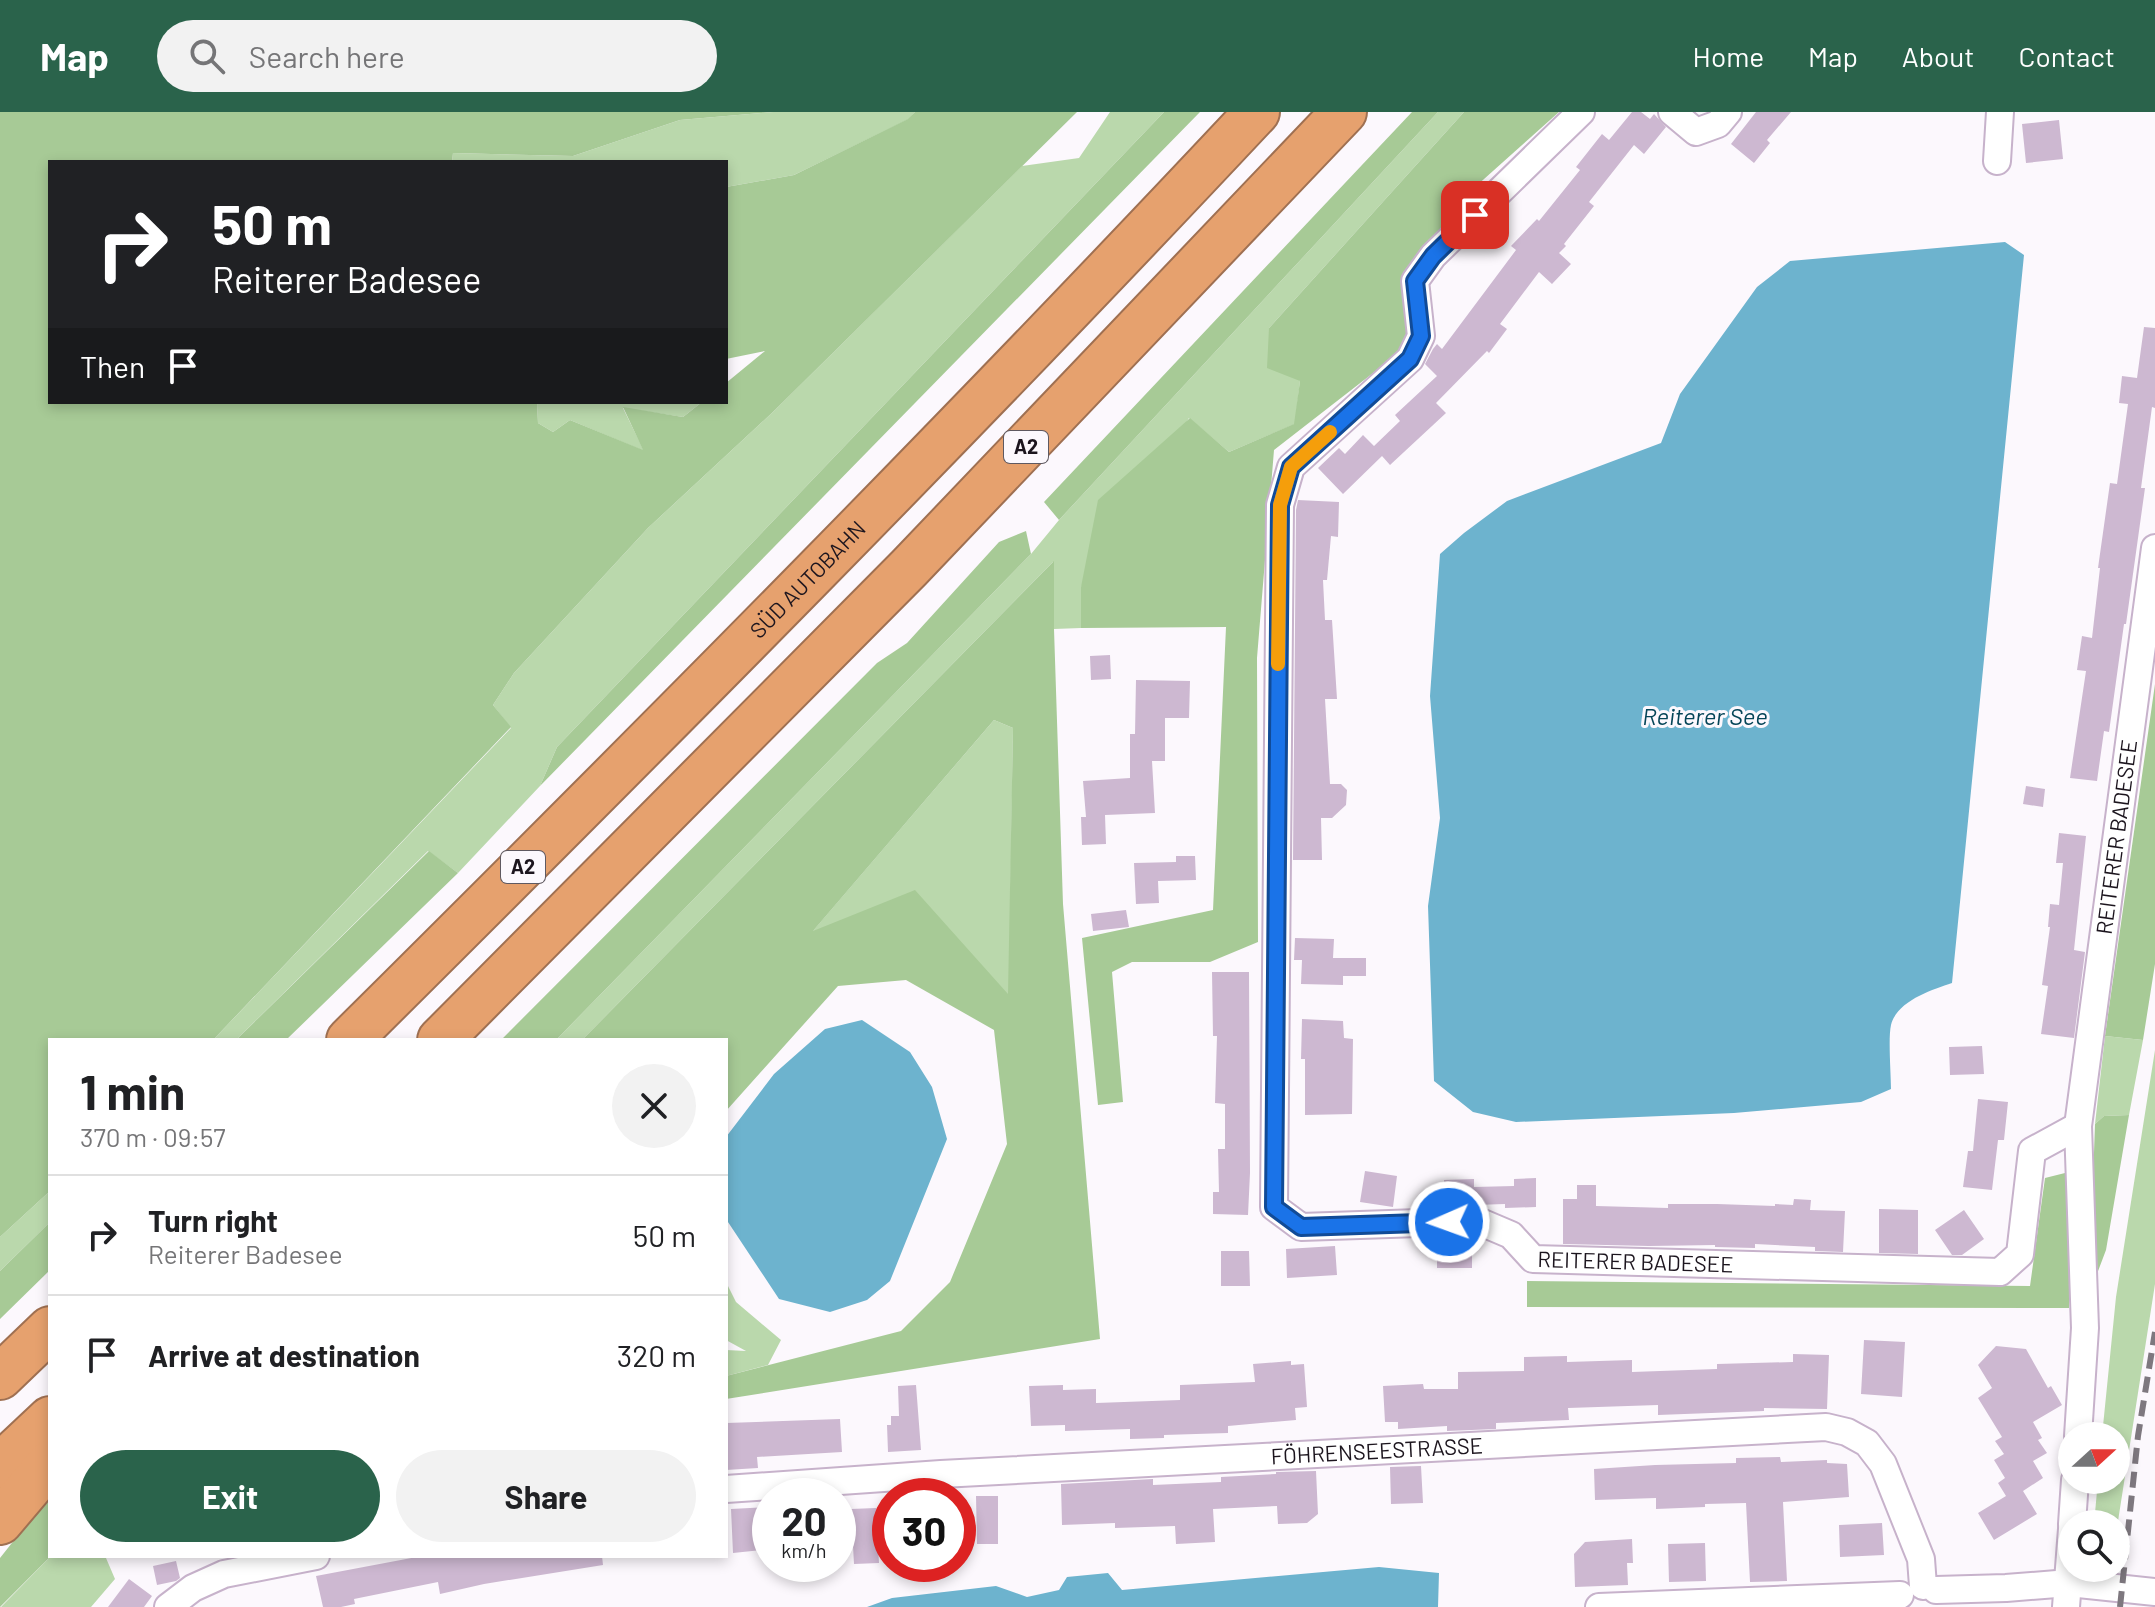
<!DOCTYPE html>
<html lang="en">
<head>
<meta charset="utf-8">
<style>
	:root { --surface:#fff; --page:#f2f2f2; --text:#202124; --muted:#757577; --line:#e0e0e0; --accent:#2a634b }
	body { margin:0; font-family:Barlow,sans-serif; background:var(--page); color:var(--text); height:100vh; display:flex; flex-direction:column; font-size:30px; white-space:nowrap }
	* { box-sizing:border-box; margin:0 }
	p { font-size:26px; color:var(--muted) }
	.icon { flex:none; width:44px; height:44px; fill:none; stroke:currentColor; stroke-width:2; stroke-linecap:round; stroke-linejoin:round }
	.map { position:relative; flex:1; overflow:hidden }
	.drawer { position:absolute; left:48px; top:926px; width:680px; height:520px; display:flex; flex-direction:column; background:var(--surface); border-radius:0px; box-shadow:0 4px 12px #0003 }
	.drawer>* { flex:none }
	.banner { position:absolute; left:48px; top:48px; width:680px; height:244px; border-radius:0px; box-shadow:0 4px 12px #0003; background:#202124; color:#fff; overflow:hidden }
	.needle { width:52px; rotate:69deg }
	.buttons { position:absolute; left:2058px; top:1310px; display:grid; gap:16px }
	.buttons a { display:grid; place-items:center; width:72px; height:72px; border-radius:50%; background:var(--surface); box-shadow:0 4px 12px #0003; font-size:40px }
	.speed { position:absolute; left:752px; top:1366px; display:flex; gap:16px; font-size:40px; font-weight:700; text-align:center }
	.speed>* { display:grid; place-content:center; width:104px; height:104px; border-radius:50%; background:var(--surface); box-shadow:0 4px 12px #0003; line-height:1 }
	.speed small { font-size:20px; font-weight:400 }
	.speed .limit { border:12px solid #d22; background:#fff; color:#111 }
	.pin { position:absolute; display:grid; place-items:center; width:68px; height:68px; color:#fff; margin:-34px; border-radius:16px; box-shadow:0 4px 12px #0006 }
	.me { position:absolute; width:88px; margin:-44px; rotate:268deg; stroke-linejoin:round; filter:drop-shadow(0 0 6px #0008) }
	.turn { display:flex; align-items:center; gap:28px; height:168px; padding:0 32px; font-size:36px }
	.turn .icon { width:104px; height:104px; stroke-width:2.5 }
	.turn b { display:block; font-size:56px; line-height:68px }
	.then { display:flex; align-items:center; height:76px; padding:0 32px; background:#0003; gap:16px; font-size:30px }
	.round { display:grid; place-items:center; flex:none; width:84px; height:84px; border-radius:42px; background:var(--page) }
	.headline { display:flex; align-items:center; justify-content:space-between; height:136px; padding:0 32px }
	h1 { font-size:48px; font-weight:700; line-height:60px }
	.action { display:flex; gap:16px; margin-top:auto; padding:16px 32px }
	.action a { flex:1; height:92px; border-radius:48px; background:var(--accent); color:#fff; font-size:32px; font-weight:700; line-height:92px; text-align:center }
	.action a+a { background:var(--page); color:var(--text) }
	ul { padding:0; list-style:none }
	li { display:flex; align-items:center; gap:24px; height:120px; padding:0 32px; border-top:2px solid var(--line) }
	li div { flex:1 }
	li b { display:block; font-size:30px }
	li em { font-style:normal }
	header { display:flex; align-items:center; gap:48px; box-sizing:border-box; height:112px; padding:0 40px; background:var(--accent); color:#fff }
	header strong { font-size:38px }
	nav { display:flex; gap:44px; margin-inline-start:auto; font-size:28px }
	.search { width:560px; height:72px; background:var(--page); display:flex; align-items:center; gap:20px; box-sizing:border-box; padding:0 28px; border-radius:44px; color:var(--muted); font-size:30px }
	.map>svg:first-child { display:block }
</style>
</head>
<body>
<header>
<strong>Map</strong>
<div class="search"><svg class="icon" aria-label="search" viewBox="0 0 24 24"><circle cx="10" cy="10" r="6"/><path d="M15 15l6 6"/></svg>Search here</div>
<nav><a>Home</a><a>Map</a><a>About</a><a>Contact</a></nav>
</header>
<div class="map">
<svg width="2155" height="1495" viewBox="0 0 2155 1495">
	<rect width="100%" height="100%" fill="#fcf8fd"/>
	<path fill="#bad8ac" d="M773 0H915L909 7 794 63 726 75V50H452L453 41 573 44 680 8Z
		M1110 0H1164L557 635 540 674 458 761 428 739 236 928H213L511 616 493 593 514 561 648 416 774 299 1022 54 1079 46Z
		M1438 0H1464L1269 216 1300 269 1295 312 1229 340 1189 306 1081 475V516L1054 517 1053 450 582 928H556L1031 442 1059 408Z
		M537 290H702L683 305 623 296 644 339 570 308 553 320 538 311Z
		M994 608 1013 616 1009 883 812 820Z
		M2105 924 2143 928 2129 1003 2104 1004 2095 1012Z
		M2155 938V1172L2116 1422V1412H2094L2098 1368H2116V1324H2102L2116 1185Z
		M50 1079V1110L0 1159V1125Z
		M726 1170 736 1190 781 1228 768 1253 726 1264V1238L746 1239 726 1228Z
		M51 1444H107L106 1446 115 1467 91 1495H1Z"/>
	<path fill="#a7ca96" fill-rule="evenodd" d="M0 0H773L680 8 573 44 453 41 452 50H50V290H537L538 311 553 320 570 308 643 338 623 295 683 305 702 290H726V271L765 239 726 247V75L794 63 908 7 915 0H1077L774 299 648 416 514 561 493 593 511 615 213 928H50V1079L0 1125Z
		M1164 0H1200L540 674 557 635Z
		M1412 0H1438L1059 408 1044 390Z
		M1464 0H1559L1465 84 1409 160 1414 218 1404 237 1274 338 1257 546 1258 830 1210 850H1132L1112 860 1123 990 1098 993 1082 826 1213 798 1226 515 1081 516V475L1098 388 1190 306 1229 340 1294 312 1300 269 1267 256 1269 216Z
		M1026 419 1031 442 556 928H501L877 551 907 531 999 430Z
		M1054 449V517L1063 792 1100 1227 726 1287V1264L901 1219 950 1170 1007 1032 994 918 906 868 838 874 726 999V928H582ZM994 608 1013 616 1008 882 915 778 813 819Z
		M2155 572V852L2143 928 2105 924Z
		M429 739 458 761 286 928H236Z
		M2129 1003 2106 1138 2089 1183 2095 1012 2104 1004Z
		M2069 1060V1196L1527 1195V1169L2030 1174 2045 1066Z
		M50 1110V1158L0 1207V1159Z
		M50 1388 51 1444 0 1495V1446L23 1417Z"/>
	<path fill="#6db3ce" d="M2005 130 2024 143 1952 871C1931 878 1897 889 1891 913 1888 926 1891 962 1891 977L1861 990 1734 1001 1516 1010 1473 1000 1434 969 1428 794 1440 706 1430 584 1440 442 1464 421 1507 389 1661 331 1680 282 1757 175 1790 149Z
		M862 908 910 940 932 975 947 1027 890 1169 867 1188 830 1200 779 1187 726 1107V1025L774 962 825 917Z
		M1379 1455 1439 1461 1438 1495H867L892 1486 996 1474 1027 1485 1059 1478 1067 1465 1108 1461 1122 1478Z"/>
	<path fill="#cdb8d1" d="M1632 0H1641L1650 7 1654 2 1666 15 1644 42 1634 33 1589 90 1594 94 1564 132 1566 134 1559 141 1571 152 1552 172 1539 160 1500 212 1507 217 1489 241 1487 239 1436 291 1446 301 1390 353 1382 344 1343 382 1318 356 1339 336 1345 342 1363 323 1374 334 1400 309 1395 303 1437 264 1425 252 1433 237 1437 232 1442 237 1516 138 1511 134 1537 107 1539 109 1580 58 1576 55 1602 22 1609 28Z
		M1756 0H1791L1767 28 1770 31 1754 51 1731 32Z
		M2059 8 2063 47 2026 51 2022 12Z
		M2144 215 2155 216V296L2152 295 2141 376H2145L2126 512H2124L2109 620 2104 619 2097 669 2070 666 2086 559 2077 558 2082 524 2092 526 2100 456H2098L2110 371 2117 372 2128 292 2119 291 2122 264 2137 266Z
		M1298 388 1339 390 1338 425 1331 424 1327 468H1323L1325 508H1332L1337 587H1325L1330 672H1341L1347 678 1346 693 1332 706H1321L1322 748H1293L1296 398Z
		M1110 543 1111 567 1091 568 1090 544Z
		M1136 568 1190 569 1189 606H1165V649H1152L1155 701 1105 703 1106 732 1082 733 1081 705H1086L1083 669 1130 666V622H1135Z
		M2026 674 2045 677 2043 695 2023 692Z
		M2059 721 2086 724 2074 838 2085 840 2074 926 2041 922 2048 874 2042 873 2050 815H2048L2050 792 2059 793 2063 751H2056Z
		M1176 744H1195L1196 768 1158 769 1159 791 1136 792 1134 751 1176 750Z
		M1126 798 1129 815 1093 819 1091 802Z
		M1295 826 1334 827 1333 846H1366V864H1343V873L1301 872 1302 848H1294Z
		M1212 860H1249L1250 1061 1248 1103 1213 1102V1080H1219L1218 1037H1225V992L1215 991 1217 924H1213Z
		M1302 907 1343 909 1344 926 1353 927 1352 1002 1305 1003V947H1301Z
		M1982 934 1984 962 1950 963 1949 935Z
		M1978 987 2008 990 2004 1028H1998L1992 1078 1963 1075 1968 1039H1973Z
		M1365 1059 1397 1064 1393 1095 1360 1090Z
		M1536 1066V1095L1505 1096V1092L1445 1094 1444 1068 1474 1067V1075L1514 1074V1067Z
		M1577 1073H1596V1094L1668 1096V1092H1717L1775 1094V1092L1793 1093 1794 1087 1811 1088 1810 1098 1845 1099 1843 1140 1815 1139V1135L1755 1132V1136L1715 1135V1133L1649 1134 1563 1132V1087H1577Z
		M1879 1097 1918 1098V1142L1879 1141Z
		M1964 1098 1984 1127 1962 1143H1952L1935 1118Z
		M1437 1130H1472V1156H1437Z
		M1335 1134 1337 1163 1287 1166 1286 1137Z
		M1221 1139H1249L1250 1174H1221Z
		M1864 1228 1905 1230 1902 1285 1861 1282Z
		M1996 1234 2026 1237 2048 1276 2051 1274 2062 1293 2033 1310 2042 1326 2038 1328 2047 1341 2033 1349 2043 1366 2023 1379 2037 1402 1994 1428 1978 1401 2006 1384 1998 1371 2005 1366 1994 1348 2004 1342 1995 1329 2002 1325 1978 1286 1992 1276 1978 1253Z
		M1793 1242 1829 1243 1827 1297 1764 1296V1299L1658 1303V1293L1568 1296 1569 1308 1496 1311V1317L1447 1319V1314L1398 1317V1310H1385L1383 1274 1423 1272 1424 1277H1458V1260L1524 1259V1245L1567 1244V1250L1632 1248V1260L1717 1257V1252L1793 1250Z
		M1291 1249V1253L1304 1252 1307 1295 1295 1296 1296 1308 1228 1314V1321L1164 1323V1326L1130 1327V1317L1065 1319V1313L1031 1314 1029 1274 1063 1273V1278L1096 1277V1291L1180 1288V1273L1255 1270 1253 1252Z
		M916 1273 921 1338 888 1340 887 1313H891V1304H899L898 1274Z
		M840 1307 842 1340 757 1345 758 1356 726 1358V1311Z
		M1780 1345 1781 1350 1827 1348V1351L1847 1352 1849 1385 1783 1390 1787 1469 1750 1470 1746 1391 1705 1392V1395L1656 1397V1386L1595 1388 1594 1357 1655 1353 1736 1351V1346Z
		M1421 1354 1423 1391 1391 1392 1390 1355Z
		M1316 1359 1318 1402 1307 1411 1278 1412 1277 1394 1213 1397 1215 1430 1176 1432 1175 1414 1115 1416V1411L1062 1413 1061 1372 1153 1367V1373L1221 1370V1365L1276 1362V1360Z
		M976 1384H998V1432H977Z
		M770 1395V1437L733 1441 731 1397Z
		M876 1396 879 1451 854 1452 851 1397Z
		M1882 1411 1884 1443 1840 1445 1839 1413Z
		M1632 1427 1633 1451H1627L1628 1473 1575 1475 1574 1442 1585 1430Z
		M1705 1431 1706 1469 1669 1470 1668 1432Z
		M422 1444H602L603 1453 484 1472 440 1482 438 1470 354 1487 355 1492 341 1495H323L316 1464Z
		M176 1449 180 1466 176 1469 157 1473 153 1454Z
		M129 1467 152 1484 144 1495H108Z"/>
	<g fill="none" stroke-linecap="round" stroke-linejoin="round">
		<g stroke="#c7b2cb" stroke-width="30">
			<g id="street">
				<path id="s1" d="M1581 0 1433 144 1415 169 1421 224 1410 247 1291 355 1280 393 1274 1095 1301 1115 1478 1109 1511 1123 1533 1147 2000 1160 2020 1142 2032 1039 2078 1014"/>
				<path d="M1672 0 1696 20 1718 12 1728 0"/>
				<path d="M1997 49 2000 0"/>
				<path id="s2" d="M2078 1324 2085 1216 2078 1014 2155 436"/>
				<path id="s3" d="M726 1377 941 1362 1826 1315 1847 1320 1867 1331 1883 1352 1921 1447 1923 1474"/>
				<path d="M2072 1412 2075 1368"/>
				<path d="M1936 1478 2006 1476 2069 1471 2155 1480"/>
				<path d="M168 1495 193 1476 224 1462 316 1444"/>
				<path d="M1599 1495 1900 1483"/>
				<path d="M2066 1495 2072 1417"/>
			</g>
		</g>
		<g stroke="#9f7052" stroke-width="48">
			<g id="highway">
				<path id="s4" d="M349 928C656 623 961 316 1257 0"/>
				<path d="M440 928 909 456 1344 0"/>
				<path d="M0 1265 50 1217"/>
				<path d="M0 1354 50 1307"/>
				<path d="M0 1410 50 1351"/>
			</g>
		</g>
		<use href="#street" stroke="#fff" stroke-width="26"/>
		<use href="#highway" stroke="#e6a16e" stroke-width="44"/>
		<path stroke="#7e787f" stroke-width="6" stroke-dasharray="16 8" stroke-linecap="butt" d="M2120 1495 2138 1324 2155 1220"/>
	</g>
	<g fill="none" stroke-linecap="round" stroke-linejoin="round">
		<g stroke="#114b97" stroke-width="20">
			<path id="route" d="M1449 1110 1301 1115 1274 1095 1280 393 1291 355 1410 247 1421 224 1415 169 1433 144 1475 103"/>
		</g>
		<use href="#route" stroke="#1a73e8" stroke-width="14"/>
		<path stroke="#f59e0b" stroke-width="14" d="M1278 552 1280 393 1291 355 1330 320"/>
	</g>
	<g text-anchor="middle" stroke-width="6" stroke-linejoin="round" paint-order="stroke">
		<g fill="#fcf8fd" stroke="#5f5961" stroke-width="2">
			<rect x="1004" y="319" width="44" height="32" rx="6"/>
			<rect x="501" y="739" width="44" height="32" rx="6"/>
		</g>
		<g font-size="20" font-weight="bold" fill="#1c151e">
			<text x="1026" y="342">A2</text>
			<text x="523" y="762">A2</text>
		</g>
		<g font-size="22" fill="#1c151e" stroke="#fcf8fd">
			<text dy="8" stroke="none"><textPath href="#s4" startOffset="650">SÜD AUTOBAHN</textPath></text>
			<text dy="8" stroke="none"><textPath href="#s2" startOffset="602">REITERER BADESEE</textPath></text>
			<text dy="8" stroke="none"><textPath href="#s1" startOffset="1602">REITERER BADESEE</textPath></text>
			<text dy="8" stroke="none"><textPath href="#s3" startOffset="652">FÖHRENSEESTRASSE</textPath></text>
		</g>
		<g font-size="24" font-style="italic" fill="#054558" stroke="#fcf8fd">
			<text x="1705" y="613">Reiterer See</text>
		</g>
	</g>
</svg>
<div class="buttons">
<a><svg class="needle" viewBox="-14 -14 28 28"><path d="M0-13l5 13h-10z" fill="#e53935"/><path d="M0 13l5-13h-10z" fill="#757577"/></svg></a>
<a><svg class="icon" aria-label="search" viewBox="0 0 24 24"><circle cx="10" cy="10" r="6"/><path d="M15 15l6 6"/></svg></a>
</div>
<div class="speed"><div>20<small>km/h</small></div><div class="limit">30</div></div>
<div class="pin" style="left:1475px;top:103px;background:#d93025"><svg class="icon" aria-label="arrive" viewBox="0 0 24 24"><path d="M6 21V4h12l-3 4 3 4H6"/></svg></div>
<svg class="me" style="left:1449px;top:1110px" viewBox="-20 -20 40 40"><circle r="17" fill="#1a73e8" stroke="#fff" stroke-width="3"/><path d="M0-11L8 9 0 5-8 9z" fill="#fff"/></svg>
<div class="banner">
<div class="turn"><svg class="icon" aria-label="right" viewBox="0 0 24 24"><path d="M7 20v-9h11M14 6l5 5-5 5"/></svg><div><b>50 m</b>Reiterer Badesee</div></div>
<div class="then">Then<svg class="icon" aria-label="arrive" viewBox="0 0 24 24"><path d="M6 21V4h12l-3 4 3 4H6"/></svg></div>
</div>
<section class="drawer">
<div class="headline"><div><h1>1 min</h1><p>370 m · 09:57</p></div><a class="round"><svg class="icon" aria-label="close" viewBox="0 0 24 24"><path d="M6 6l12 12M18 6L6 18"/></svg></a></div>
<ul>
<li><svg class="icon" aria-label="right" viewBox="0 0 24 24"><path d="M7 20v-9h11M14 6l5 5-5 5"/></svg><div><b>Turn right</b><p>Reiterer Badesee</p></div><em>50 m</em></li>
<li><svg class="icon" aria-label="arrive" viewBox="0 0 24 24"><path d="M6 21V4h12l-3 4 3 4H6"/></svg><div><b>Arrive at destination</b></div><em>320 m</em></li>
</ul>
<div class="action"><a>Exit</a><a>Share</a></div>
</section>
</div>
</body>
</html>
